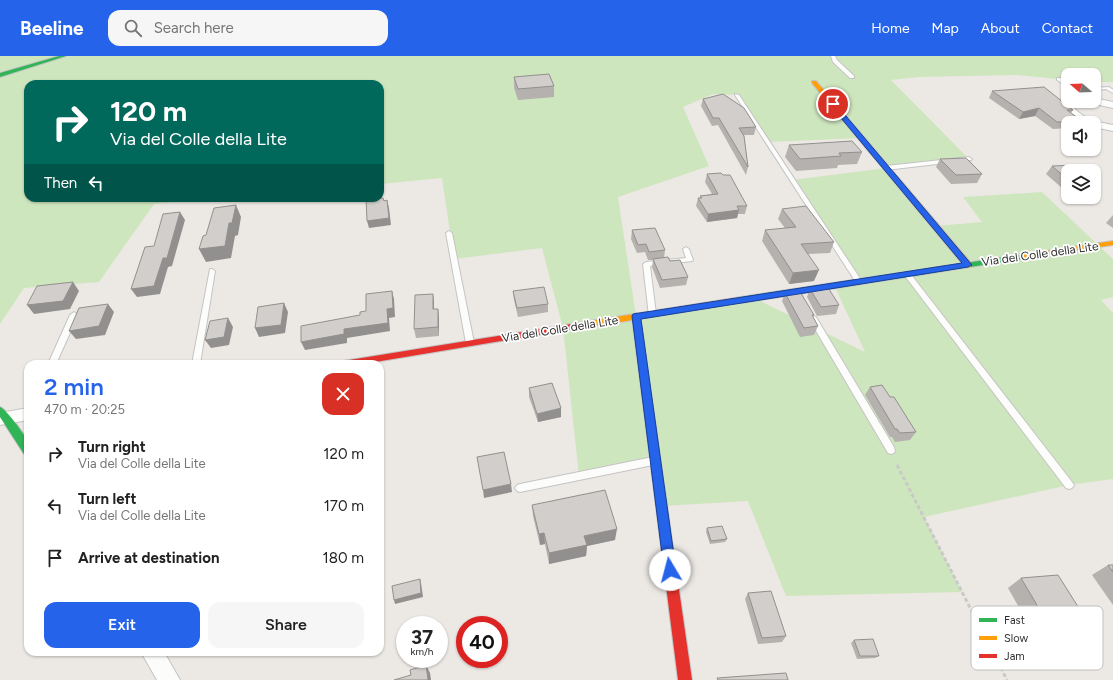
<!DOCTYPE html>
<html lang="en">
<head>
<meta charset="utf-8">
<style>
	:root { --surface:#fff; --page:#f6f6f6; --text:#222; --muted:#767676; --accent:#2563eb }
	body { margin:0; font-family:Figtree,sans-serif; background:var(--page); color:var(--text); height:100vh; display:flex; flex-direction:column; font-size:15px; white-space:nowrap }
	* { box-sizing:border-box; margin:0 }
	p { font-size:13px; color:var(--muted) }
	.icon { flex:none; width:22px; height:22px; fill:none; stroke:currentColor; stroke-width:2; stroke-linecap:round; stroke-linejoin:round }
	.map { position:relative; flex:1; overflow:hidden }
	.drawer { position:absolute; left:24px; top:304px; width:360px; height:296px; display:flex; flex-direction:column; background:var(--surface); border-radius:12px; box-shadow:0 1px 3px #0004 }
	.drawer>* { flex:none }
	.guide { position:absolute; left:24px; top:24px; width:360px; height:122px; border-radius:12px; box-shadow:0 1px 3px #0004; background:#00695c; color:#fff; overflow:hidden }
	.needle { width:26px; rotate:289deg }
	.buttons { position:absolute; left:1061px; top:12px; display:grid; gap:8px }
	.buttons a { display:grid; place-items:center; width:40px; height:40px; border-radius:8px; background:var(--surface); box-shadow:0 1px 3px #0004; font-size:20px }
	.speed { position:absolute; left:396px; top:560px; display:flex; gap:8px; font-size:20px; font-weight:700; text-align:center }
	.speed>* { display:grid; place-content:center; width:52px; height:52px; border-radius:50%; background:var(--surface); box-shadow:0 1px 3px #0004; line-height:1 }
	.speed small { font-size:10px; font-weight:400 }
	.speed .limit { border:6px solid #d22; background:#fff; color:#111 }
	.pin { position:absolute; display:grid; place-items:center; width:34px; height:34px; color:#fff; margin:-17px; border:2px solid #fff; border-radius:50%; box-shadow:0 1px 4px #0007 }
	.me { position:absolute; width:44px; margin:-22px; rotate:352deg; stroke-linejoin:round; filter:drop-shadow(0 0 3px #0008) }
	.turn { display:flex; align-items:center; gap:14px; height:84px; padding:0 20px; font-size:18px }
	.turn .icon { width:52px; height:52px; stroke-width:2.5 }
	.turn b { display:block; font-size:28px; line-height:34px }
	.then { display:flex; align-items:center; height:38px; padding:0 20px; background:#0003; gap:8px; font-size:15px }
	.round { display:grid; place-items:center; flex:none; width:42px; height:42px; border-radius:12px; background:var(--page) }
	.overview { display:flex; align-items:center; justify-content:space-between; height:68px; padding:0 20px }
	h1 { font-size:24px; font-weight:600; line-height:30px; color:var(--accent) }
	.action { display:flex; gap:8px; margin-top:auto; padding:8px 20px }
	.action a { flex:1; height:46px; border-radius:12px; background:var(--accent); color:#fff; font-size:16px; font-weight:600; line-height:46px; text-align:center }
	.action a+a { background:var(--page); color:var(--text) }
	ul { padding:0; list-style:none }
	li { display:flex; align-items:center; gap:12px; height:52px; padding:0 20px }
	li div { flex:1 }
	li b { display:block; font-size:15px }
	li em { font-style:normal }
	header { display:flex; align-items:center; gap:24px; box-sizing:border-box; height:56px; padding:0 20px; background:var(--accent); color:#fff }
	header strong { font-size:19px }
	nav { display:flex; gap:22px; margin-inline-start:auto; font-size:14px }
	.search { width:280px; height:36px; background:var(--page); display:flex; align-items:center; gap:10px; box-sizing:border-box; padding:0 14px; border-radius:12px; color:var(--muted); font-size:15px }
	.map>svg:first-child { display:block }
</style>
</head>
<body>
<header>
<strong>Beeline</strong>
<div class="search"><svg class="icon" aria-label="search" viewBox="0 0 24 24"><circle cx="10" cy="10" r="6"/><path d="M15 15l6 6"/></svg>Search here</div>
<nav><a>Home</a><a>Map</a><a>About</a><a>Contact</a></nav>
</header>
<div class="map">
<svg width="1113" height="624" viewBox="0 0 1113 624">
	<rect width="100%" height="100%" fill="#ece8e4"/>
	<path fill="#cee6be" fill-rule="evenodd" d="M0 0H1113V26H1094V19H1068V24L1017 19 919 21 891 24 969 103 887 112 936 170 982 166 963 141 1042 136 1113 203V241L1101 244 1113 257V423L1069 429 924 461 962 536 786 540 748 445 662 450 655 405 579 420 563 272 542 192 454 203 442 122 380 128V28H28V142H222L154 148 99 226 24 232 0 268ZM713 38 737 39 768 86 862 82 886 112 792 124 858 226 834 229 865 296 754 242 636 260 618 141 709 110 683 51Z"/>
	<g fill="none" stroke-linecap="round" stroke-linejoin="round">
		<g stroke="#c5c4c5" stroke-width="2">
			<path id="lane" d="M831 0H835L837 4 854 20V22H850L833 6Z
				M1057 22H1061L1068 28V31L1057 24Z
				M1109 31 1113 34V37L1106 33 1094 34V32Z
				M735 38 739 39 861 224 862 226 861 228H857L735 39Z
				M969 101 972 103 971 104 886 114 883 112 886 110Z
				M449 175 452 177 474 287 470 290 466 287 446 177Z
				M686 191 689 193 693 204 692 205 650 210 656 258 655 260H649L643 208 646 206 686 202 683 193Z
				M210 213H212L215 215 200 308H192Z
				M905 216H909L1072 426 1074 429 1072 432 1069 433 1066 432 905 220 904 218Z
				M74 256 78 259 56 308H48L70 259Z
				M813 260 816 261 894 391 895 394 894 397 891 398 888 397 809 263Z
				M653 401 656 402 658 405 656 408 653 409 520 436 517 435 515 432 517 429 520 428Z"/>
		</g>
		<g stroke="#c5c4c5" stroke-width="2">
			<path id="street" d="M1094 42 1113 46V52L1090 47 1088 45H1094Z
				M1070 45H1083L1074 50V52C1085 64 1098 66 1113 69V75L1094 71V67C1080 67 1073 64 1064 53L1066 47Z
				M28 352V364L0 369V357Z
				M141 596H164L180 624H157Z"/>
		</g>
		<g stroke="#c5c4c5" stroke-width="2">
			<path id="fast" d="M59 0H66L0 21V17Z
				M1025 198H1028V202L741 247 737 244 741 241Z
				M636 257 640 260 675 506 673 510 669 512 665 510 663 506 632 260Z
				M0 351C7 354 25 379 28 386 29 390 28 395 28 399L24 398 0 361Z"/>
		</g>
		<g stroke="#c5c4c5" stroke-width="2">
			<path id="slow" d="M812 25H816L971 207V211H965L812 27Z
				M1113 185V189L1025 202 1021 200 1025 198Z
				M741 241 745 244 744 246 571 274 567 271 571 268Z"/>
		</g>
		<g stroke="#c5c4c5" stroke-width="2">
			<path id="jam" d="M571 268 574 269 575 271 574 273 363 308H339L343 305Z
				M669 500 673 502 675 506 692 624H678L663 506 665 502Z"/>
		</g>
		<path stroke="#c9c9c8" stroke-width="3" stroke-dasharray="4 2.5" stroke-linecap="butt" d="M897 409 1007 624"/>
		<use href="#lane" fill="#fcfcfb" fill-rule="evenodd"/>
		<use href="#street" fill="#fcfcfb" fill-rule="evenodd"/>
		<use href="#fast" fill="#30b455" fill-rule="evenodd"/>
		<use href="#slow" fill="#ff9f0a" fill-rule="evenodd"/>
		<use href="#jam" fill="#e5322d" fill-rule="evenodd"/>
	</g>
	<path fill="#b4b1af" d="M514 21 554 30V41L518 44 514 32Z
		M992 35 1073 54 1071 57 1082 65 1080 67H1068V72L1053 73 1035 60 1019 63 989 42Z
		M703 43 756 71 754 79H744L748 111 746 119 718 69 712 70 701 50Z
		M789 89 862 96 857 108 838 109 837 112 796 115 785 101Z
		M940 103 982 118 977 127 951 128 936 111Z
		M1052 110 1068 115V132H1062L1046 118Z
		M707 118 723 119 747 150 745 158H738L737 162 707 166 696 150 698 142H700V140L712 138 705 126Z
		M782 153 834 186 830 197 808 198 814 225 789 228 762 185 765 174 785 172 778 163Z
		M1113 159V172L1106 167Z
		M632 174 665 194 664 202 670 205 688 221 686 229 660 232 652 211 653 204H648L645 196 637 197 631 183Z
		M810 233 839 249 836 258 817 260 807 241Z
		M513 235 548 248V256L518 261 514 244Z
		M785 237 814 259 813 261 818 270 814 279 800 281 782 245Z
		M433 238 434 246V253H438L439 262V280L416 282 414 273Z
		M870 331 890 341 916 376 910 384 895 386 892 381H890L865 339Z
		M529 332 561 361 538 366 529 341Z
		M532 449 615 484 587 490 586 500 549 508 545 488 540 489 533 460Z
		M707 472 727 483 725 486 710 488 706 476Z
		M1108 509H1113V549L1092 519Z
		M1021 522 1099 584 1083 593 1044 596 1008 532Z
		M748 537 786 580 782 586 758 588 745 543Z
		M854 584 879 600 875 602 857 603 851 587Z"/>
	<path fill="#92908e" d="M1039 52 1035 60 1019 63 1023 56Z
		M387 144 389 152 391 169 369 172 367 165Z
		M236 149 241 161 238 179 235 180 231 202 206 206 199 193 229 167Z
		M739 154 737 162 707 166 708 158Z
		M180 156 185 164 172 210 168 211 160 238 137 241 131 233Z
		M819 214 814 225 789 228 793 217Z
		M73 226 79 235 70 253 34 258 27 249Z
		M392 235 394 243 395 261 389 262 390 275 347 282V287L305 294 301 286 344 273 387 253Z
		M433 238 434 246V262L433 253Z
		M284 247 288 256 285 277 259 281 255 272Z
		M108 248 114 256 105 279 76 283 69 275Z
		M438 253 439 262V280L438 271Z
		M228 262 233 271 229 289 211 292 205 284Z
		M561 352V361L538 366 537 358Z
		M511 428 512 436 484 442 483 434Z
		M617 473 615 484 587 490 586 500 549 508V497L584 480Z
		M544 477 545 488 540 489 539 478Z
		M420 523 421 527 423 541 395 548 394 544Z
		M426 609 430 617 431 624H428Z"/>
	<path fill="#d1cecb" stroke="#92908e" d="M549 18 554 30 518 33 514 21Z
		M1044 31 1073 54H1067L1082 65 1057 66 1039 52 1023 56 992 35Z
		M723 38 744 52 756 71 739 72 744 80 748 111 719 62H713L703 43Z
		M852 85 862 96 839 97 841 100 800 103 789 89Z
		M966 102 982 118 956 119 940 103Z
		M1077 109 1085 115H1068V124L1052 110Z
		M721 117 723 119H730L747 150H737L739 154 708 158 698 142H702L700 140 718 138 707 118Z
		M366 142H383L384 145 387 144 389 162 367 165Z
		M236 149 232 167H229L225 190 199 193 203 180 206 179 214 152Z
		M806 150 834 186 801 188 819 214 793 217 765 174 796 171 782 153Z
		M180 156 167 202H163L154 230 131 233 145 191 154 190 163 158Z
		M655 172 665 194 649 196 646 188 638 189 632 174Z
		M668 201 670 205 680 204 688 221 662 224 653 203Z
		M73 226 63 245 27 249 37 230Z
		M827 230 839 249 821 251 810 233Z
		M544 231 548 248 517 252 513 235Z
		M799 234 814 259H812L818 270 804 272 785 237Z
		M392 235 393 252 387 253 388 267 344 273V278L301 286V270L360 259V256L366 255V238Z
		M433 238V253H438V271L414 273 415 239Z
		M284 247 281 269 255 272 258 251Z
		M108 248 99 270 69 275 79 252Z
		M228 262 224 281 205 284 210 265Z
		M552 327 561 352 537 358 529 332Z
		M882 329 890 341H894L916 376 900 377 897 373H895L870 331Z
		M504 396 511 428 483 434 477 401Z
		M605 434 617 473 584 480 587 489 549 497 544 477 539 478 532 449Z
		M722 470 727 483 711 485 707 472Z
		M1108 509H1113V516Z
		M1058 519 1099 584 1060 588 1021 522Z
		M420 523 421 537 394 544 392 530Z
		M771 535 786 580 762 582 748 537Z
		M873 583 879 600H860L854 584Z
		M426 609 428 624H394L411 619 410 614Z
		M786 617 788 624H718L717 622Z"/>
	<path fill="#2563eb" stroke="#184099" d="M831 47H835L972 209 968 211 641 263 676 514 674 518 670 519 666 518 664 514 632 260 633 258 962 207 831 50Z"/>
	<g text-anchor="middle" stroke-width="3.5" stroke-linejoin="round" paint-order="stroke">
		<g font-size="12" fill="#2e2e2e" stroke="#fff">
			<text transform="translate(1040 198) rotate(-8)" y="4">Via del Colle della Lite</text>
			<text transform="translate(560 273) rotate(-9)" y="4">Via del Colle della Lite</text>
		</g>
	</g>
	<rect x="971" y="550" width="132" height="64" rx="6" fill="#fff" stroke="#c0c0c0" stroke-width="1"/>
	<rect x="979" y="562" width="18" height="4" fill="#30b455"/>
	<rect x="979" y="580" width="18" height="4" fill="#ff9f0a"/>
	<rect x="979" y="598" width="18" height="4" fill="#e5322d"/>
	<g font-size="11" fill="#2e2e2e">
		<text x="1004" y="568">Fast</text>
		<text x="1004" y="586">Slow</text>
		<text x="1004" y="604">Jam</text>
	</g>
</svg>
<div class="buttons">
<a><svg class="needle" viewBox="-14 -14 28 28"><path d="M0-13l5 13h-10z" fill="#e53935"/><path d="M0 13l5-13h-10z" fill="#767676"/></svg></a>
<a><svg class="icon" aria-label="sound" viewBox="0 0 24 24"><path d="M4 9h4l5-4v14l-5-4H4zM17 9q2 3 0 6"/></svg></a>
<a><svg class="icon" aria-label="layers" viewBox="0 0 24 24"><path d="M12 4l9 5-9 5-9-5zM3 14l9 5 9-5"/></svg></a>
</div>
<div class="speed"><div>37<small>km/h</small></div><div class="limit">40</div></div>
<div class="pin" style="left:833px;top:48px;background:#d93025"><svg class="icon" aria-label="arrive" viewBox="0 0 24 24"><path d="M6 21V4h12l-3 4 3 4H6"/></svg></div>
<svg class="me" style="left:670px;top:514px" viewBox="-20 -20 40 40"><circle r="19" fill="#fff"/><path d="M0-13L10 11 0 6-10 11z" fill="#2563eb"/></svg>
<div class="guide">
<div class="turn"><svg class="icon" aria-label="right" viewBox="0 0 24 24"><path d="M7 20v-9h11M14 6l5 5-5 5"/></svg><div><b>120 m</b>Via del Colle della Lite</div></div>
<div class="then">Then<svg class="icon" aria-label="left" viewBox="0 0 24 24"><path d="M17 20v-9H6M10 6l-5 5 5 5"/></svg></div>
</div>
<section class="drawer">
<div class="overview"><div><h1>2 min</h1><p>470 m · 20:25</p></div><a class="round" style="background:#d93025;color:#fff"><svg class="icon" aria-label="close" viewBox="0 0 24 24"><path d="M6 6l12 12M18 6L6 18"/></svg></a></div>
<ul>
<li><svg class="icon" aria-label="right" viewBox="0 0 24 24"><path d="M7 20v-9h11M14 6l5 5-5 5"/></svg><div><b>Turn right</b><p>Via del Colle della Lite</p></div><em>120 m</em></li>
<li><svg class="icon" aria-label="left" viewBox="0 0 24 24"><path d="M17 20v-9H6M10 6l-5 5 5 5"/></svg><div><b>Turn left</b><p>Via del Colle della Lite</p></div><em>170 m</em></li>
<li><svg class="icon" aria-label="arrive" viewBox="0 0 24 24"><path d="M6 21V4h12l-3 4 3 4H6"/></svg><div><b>Arrive at destination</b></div><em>180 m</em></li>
</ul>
<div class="action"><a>Exit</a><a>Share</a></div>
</section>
</div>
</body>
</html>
